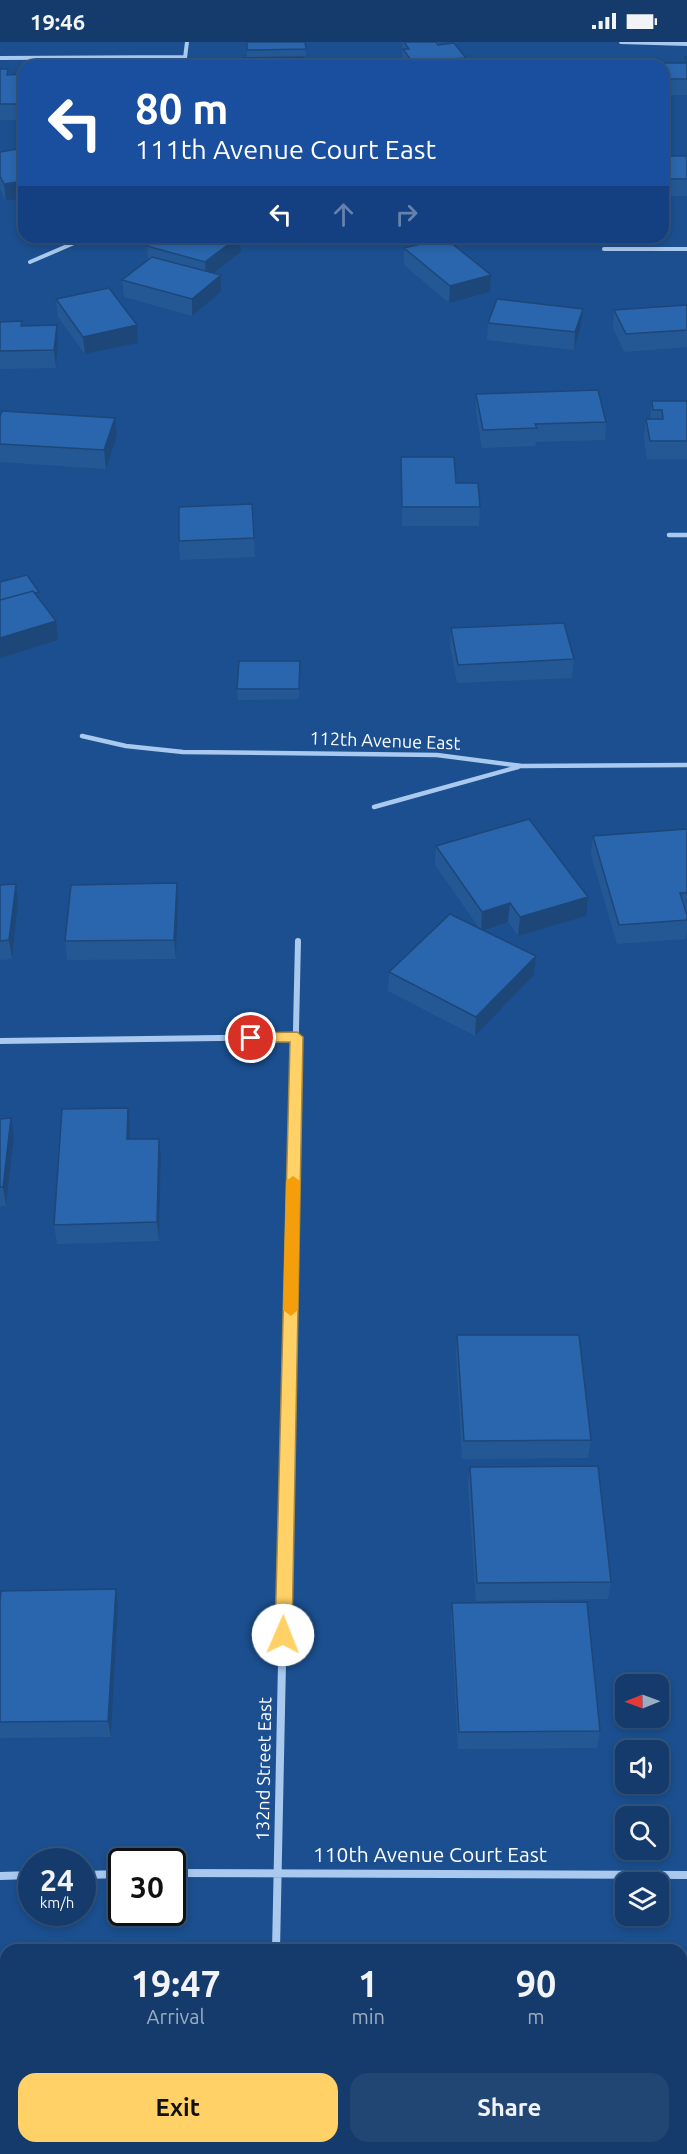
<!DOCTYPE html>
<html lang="en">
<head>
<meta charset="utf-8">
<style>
	:root { --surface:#143b6b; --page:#214673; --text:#f1f3f6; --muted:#9dadc1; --line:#33557e; --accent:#ffd166 }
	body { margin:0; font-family:Ubuntu,sans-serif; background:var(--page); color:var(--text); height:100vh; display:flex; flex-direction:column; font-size:22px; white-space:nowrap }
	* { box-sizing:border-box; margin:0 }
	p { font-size:20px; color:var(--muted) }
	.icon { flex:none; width:33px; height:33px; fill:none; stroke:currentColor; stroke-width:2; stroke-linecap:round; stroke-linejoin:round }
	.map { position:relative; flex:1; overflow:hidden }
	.drawer { position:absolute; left:0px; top:1902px; width:687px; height:210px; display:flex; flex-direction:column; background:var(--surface); border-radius:18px 18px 0 0; box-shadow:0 3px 9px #0003,0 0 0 2px var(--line) }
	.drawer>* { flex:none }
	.banner { position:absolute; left:18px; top:18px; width:651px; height:183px; border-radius:18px; box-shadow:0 3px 9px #0003,0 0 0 2px var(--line); background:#1a4fa0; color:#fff; overflow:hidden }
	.needle { width:39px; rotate:269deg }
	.controls { position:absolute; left:615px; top:1632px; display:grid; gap:12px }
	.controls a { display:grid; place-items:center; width:54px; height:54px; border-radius:12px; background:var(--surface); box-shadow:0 3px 9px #0003,0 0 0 2px var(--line); font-size:30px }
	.speed { position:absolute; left:18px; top:1806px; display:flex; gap:12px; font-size:30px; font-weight:700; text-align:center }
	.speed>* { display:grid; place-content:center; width:78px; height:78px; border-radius:50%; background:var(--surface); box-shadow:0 3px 9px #0003,0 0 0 2px var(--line); line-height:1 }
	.speed small { font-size:15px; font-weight:400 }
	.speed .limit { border:3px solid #111; border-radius:9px; background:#fff; color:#111 }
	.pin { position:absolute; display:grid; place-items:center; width:51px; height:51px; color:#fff; margin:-26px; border:3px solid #fff; border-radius:50%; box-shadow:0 2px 6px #0007 }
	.me { position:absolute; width:66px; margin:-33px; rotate:1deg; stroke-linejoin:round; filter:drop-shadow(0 0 4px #0008) }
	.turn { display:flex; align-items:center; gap:21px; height:126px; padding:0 18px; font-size:27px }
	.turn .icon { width:78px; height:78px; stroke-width:2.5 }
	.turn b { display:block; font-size:42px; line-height:51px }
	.lanes { display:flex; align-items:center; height:57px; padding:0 18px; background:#0003; justify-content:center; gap:30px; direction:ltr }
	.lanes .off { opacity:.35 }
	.eta { display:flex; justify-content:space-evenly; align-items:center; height:102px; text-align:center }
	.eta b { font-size:36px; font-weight:600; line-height:42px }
	.button { display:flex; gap:12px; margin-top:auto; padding:12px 18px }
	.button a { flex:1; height:69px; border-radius:18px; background:var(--accent); color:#111; font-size:24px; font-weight:600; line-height:69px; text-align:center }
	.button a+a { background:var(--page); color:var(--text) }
	.status { display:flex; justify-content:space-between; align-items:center; height:42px; padding:0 30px; background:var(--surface); direction:ltr }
	.status svg { height:16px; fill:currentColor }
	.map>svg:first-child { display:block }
</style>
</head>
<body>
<div class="status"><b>19:46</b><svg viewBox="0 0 49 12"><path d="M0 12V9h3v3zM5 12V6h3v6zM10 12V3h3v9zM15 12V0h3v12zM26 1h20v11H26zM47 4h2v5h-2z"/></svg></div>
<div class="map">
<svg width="687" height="2112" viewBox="0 0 687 2112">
	<rect width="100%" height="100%" fill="#1b4f8f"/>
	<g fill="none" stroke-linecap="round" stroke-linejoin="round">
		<path stroke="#a9c9ee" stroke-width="4" d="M621 0 687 2
			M0 16 185 15
			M184 24 187 0
			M604 207H687
			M30 220 88 195"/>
		<path stroke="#a9c9ee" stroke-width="4.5" d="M669 493H687
			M82 694 126 704 183 710 437 713 522 724 687 723
			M374 765 518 725"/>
		<path stroke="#a9c9ee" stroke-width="6" d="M0 999 297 995
			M287 1383 298 899"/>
		<path stroke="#a9c9ee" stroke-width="8" d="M172 1831 687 1833
			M82 1833 122 1832
			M0 1834 32 1833
			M276 1908 287 1382
			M272 2106V2112"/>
	</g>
	<path fill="#245895" d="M247 0 306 7V23L247 15Z
		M402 0H439V3L466 16 465 24H403Z
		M685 15H687V53H665L663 42 664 21H684Z
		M0 27 9 32H24V78H0Z
		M24 106V156L6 159 0 147V110Z
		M663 114H687V154H663Z
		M159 195H240L241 210 214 231 221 233V250L192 274 124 255 122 238 148 218 147 204Z
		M243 195H280L273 202Z
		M404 206 491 233 490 250 449 261 404 223Z
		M56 257 137 283 138 301 85 312 58 275Z
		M687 263V305L624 310 613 286 614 268Z
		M583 267 581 284 574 308 487 298 488 281Z
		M0 280 22 284 57 283 58 301 56 326 0 327Z
		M476 352 606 380 605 398 536 400 535 404 482 406 476 370Z
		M652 359H687V417H647L644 395 646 377H650Z
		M0 374 117 394 106 427 0 420Z
		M401 415 456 441 480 465 479 484H402Z
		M254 496 255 515 180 518 179 499Z
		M451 586 574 617 572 636 457 641 450 605Z
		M300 619 299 657 238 658 237 647Z
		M687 787V870H686L687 873V887L686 897 617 902 591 813 593 794Z
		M436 804 586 874 518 894 508 880 483 888 536 914 534 933 475 994 388 949 389 930 479 886 435 823Z
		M16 842 18 861 12 917 0 918V843Z
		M178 860 176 917 67 918 65 899Z
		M0 1077 14 1095 6 1164H0Z
		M130 1085V1097L161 1116 159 1199 57 1202 54 1183Z
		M457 1293 591 1398 588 1416 462 1417 456 1312Z
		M470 1425 611 1540 608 1557 476 1559 468 1443Z
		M0 1560 118 1565 111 1695 0 1696Z
		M452 1561 600 1689 597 1706 458 1707 451 1578Z
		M615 2106H681L687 2112H616Z"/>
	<path fill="#1d4779" d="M466 16 465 24H454L455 17Z
		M24 139V156L6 159 4 142Z
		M238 195H240L241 210 206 237 205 220Z
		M273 195H280L273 202Z
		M221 233V250L192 274V257Z
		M491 233 490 250 449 261 450 244Z
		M583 267 581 284 574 308 575 290Z
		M57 283 58 301 56 326 54 308Z
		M137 283 138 301 85 312 83 295Z
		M115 376 117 394 106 427 104 408Z
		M56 579 58 598 0 616V596Z
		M177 841 178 860 176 917 174 898Z
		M16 842 18 861 12 917 9 898Z
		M588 855 586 874 518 894 520 875Z
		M510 861 508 880 481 889 482 870Z
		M536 914 534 933 475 994 476 975Z
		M128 1066 130 1085 129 1116 127 1097Z
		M11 1076 14 1095 6 1164 3 1145Z
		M159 1097 161 1116 159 1199 157 1180Z
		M116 1547 118 1565 111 1695 108 1679Z
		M0 1979 2 1985 0 2018Z
		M34 2106H39V2112H34Z"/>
	<path fill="#2a66ad" stroke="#1d4779" stroke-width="1.5" d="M247 0H305L306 7 247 8Z
		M404 0H436L438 3 454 1 466 16 455 17 460 24H415L403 7H409Z
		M304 15V24H244V16Z
		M685 15H687V37H667L664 21H686Z
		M487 22 497 24H485Z
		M0 27H8L7 33 24 32V62H0Z
		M24 106V139L4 142 0 134V110Z
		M663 114H687V137H663Z
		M159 195H238L205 220 147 204Z
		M445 196 491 233 450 244 404 206Z
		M152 215 221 233 192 257 122 238Z
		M109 246 137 283 83 295 56 257Z
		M497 257 583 267 575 290 488 281Z
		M687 263V288L626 292 614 268Z
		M22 279 21 284 57 283 54 308 0 309V280Z
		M598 348 606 380 535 382 537 386 483 388 476 352Z
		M652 359H687V399H650L646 377H663L662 368H653Z
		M2 369 115 376 104 408 0 402V374Z
		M401 415H454L456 441H478L480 465H402Z
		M252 462 254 496 179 499V465Z
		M27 533 39 550 35 551 33 549 0 558V540Z
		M33 549 56 579 0 596V558Z
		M564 581 574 617 458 623 451 586Z
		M239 619H300L299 647H237Z
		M529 777 588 855 520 875 510 861 482 870 436 804Z
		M687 787V851H680L687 873V878L619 883 593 794Z
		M177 841 174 898 65 899 71 843Z
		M16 842 9 898 0 899V843Z
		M450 872 536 914 476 975 389 930Z
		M128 1066 127 1097H159L157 1180 54 1183 62 1067Z
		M11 1076 3 1145H0V1077Z
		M457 1293H579L591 1398 464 1399Z
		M598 1424 611 1540 477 1541 470 1425Z
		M116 1547 108 1679 0 1680V1560L1 1549Z
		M587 1560 600 1689 459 1690 452 1561Z
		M0 2032H6V2106H34V2112H0Z
		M681 2056H687V2112H620V2106H681Z
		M433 2106H590V2112H433Z"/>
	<path fill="#ffd166" stroke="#a68842" stroke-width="1.5" d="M297 990 303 995 292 1593 289 1598 283 1601 277 1598 275 1593 290 1000H251L244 996 251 991Z"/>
	<path fill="#f59e0b" d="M293 1134 300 1139 298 1268 291 1274 283 1268 286 1139Z"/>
	<g text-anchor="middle" stroke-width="6" stroke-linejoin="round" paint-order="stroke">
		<g font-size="18" fill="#fff" stroke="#1b4f8f">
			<text transform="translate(385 699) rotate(2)" y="6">112th Avenue East</text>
			<text transform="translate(264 1727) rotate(-89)" y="6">132nd Street East</text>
		</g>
		<g font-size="21" fill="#fff" stroke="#1b4f8f">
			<text x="430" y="1820">110th Avenue Court East</text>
		</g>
	</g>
</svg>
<div class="controls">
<a><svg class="needle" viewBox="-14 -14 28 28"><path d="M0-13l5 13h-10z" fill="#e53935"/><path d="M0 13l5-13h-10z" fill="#9dadc1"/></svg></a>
<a><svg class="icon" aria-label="sound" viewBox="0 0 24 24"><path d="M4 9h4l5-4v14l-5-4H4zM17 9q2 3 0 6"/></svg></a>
<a><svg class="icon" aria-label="search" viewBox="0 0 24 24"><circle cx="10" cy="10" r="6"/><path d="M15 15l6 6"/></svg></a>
<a><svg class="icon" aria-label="layers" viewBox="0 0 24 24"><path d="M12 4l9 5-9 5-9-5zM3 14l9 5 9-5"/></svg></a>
</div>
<div class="speed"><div>24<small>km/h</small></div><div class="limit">30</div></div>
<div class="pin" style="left:251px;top:996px;background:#d93025"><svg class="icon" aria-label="arrive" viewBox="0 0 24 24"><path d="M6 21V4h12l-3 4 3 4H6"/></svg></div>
<svg class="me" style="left:283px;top:1593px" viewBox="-20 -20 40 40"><circle r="19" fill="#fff"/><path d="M0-13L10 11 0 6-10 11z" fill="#ffd166"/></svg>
<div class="banner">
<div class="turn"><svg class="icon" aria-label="left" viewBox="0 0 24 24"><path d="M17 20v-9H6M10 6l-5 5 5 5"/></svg><div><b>80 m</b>111th Avenue Court East</div></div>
<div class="lanes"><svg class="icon" aria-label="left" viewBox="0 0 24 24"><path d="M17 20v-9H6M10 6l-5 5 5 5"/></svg><svg class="icon off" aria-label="ahead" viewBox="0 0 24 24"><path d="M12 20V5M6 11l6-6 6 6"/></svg><svg class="icon off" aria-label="right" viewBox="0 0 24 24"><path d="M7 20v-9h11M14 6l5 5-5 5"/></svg></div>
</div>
<section class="drawer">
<div class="eta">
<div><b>19:47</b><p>Arrival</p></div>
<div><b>1</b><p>min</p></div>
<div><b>90</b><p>m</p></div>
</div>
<div class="button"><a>Exit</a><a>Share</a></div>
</section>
</div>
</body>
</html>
